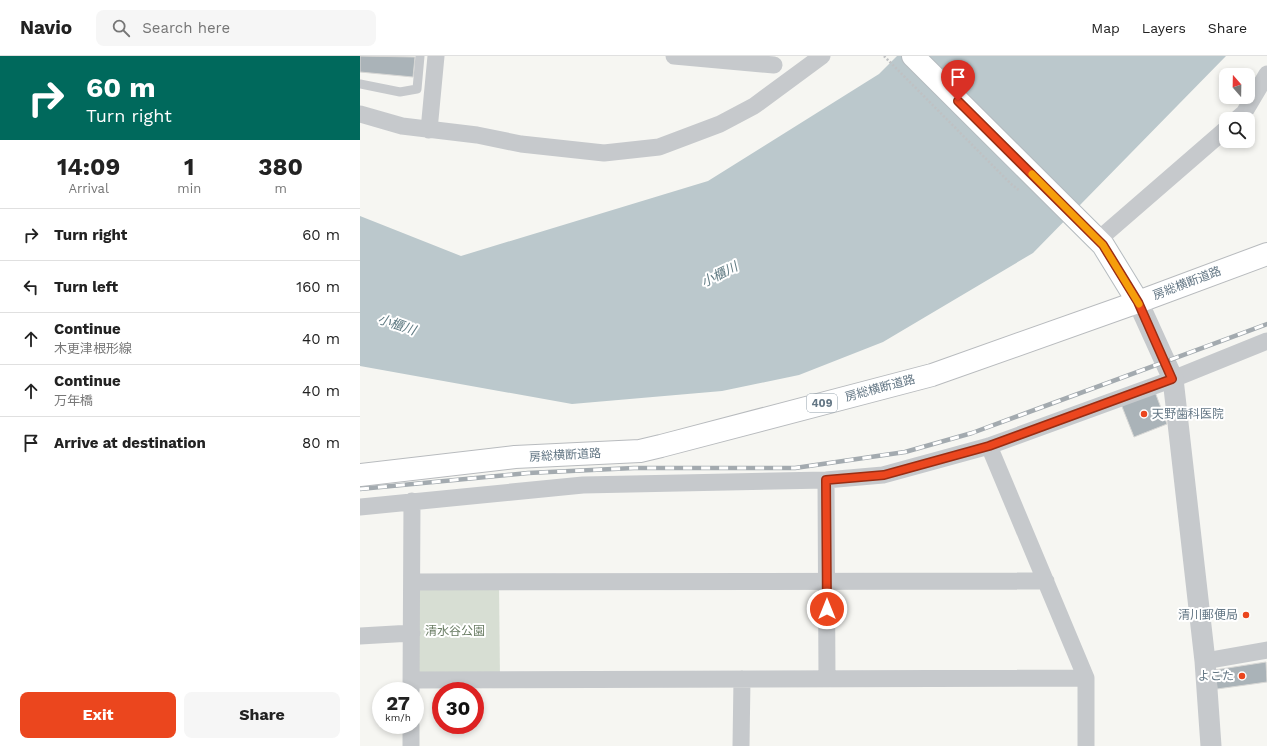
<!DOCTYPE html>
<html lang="en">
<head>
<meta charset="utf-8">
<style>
	:root { --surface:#fff; --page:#f6f6f6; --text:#222; --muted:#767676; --line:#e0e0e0; --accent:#eb461e }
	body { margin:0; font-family:"Work Sans","Noto Sans JP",sans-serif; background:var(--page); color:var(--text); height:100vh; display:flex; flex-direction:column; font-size:15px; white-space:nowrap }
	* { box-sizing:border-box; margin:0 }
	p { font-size:13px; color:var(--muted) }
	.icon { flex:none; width:22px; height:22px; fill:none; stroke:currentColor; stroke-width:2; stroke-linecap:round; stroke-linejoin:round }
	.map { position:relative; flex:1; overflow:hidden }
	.side { display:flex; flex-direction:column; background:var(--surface); width:360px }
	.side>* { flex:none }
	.top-card { background:#00695c; color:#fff; overflow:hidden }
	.needle { width:26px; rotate:340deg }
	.tools { position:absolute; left:859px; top:12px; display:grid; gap:8px }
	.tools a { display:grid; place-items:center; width:36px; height:36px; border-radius:8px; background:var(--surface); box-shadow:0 2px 6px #0003; font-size:20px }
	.speed { position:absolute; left:12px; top:626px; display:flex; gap:8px; font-size:20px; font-weight:700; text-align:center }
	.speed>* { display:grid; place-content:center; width:52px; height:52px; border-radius:50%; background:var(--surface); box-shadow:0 2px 6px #0003; line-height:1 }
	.speed small { font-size:10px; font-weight:400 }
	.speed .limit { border:6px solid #d22; background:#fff; color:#111 }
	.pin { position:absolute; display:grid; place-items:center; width:34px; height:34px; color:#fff; margin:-41px -17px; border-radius:50% 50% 50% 0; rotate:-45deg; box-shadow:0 0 4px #0007 }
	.pin .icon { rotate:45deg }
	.me { position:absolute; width:44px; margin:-22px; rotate:0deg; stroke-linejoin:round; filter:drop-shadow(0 0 3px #0008) }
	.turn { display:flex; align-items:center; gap:14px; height:84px; padding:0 20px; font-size:18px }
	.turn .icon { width:52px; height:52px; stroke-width:2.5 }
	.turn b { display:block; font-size:28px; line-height:34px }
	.eta { display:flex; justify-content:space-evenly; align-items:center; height:68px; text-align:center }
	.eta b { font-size:24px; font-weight:700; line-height:28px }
	.primary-button { display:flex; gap:8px; margin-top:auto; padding:8px 20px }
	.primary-button a { flex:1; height:46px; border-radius:8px; background:var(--accent); color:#fff; font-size:16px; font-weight:700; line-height:46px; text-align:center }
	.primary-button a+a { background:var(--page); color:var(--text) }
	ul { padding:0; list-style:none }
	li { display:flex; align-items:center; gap:12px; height:52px; padding:0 20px; border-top:1px solid var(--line) }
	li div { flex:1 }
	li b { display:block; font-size:15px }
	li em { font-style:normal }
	header { display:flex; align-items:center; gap:24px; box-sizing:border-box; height:56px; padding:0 20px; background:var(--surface); border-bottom:1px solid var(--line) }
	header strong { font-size:19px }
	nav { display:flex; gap:22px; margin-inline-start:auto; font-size:14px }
	.search { width:280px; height:36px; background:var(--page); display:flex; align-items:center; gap:10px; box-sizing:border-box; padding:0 14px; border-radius:8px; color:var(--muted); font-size:15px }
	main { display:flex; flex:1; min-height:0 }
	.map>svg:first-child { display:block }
</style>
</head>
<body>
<header>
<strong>Navio</strong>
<div class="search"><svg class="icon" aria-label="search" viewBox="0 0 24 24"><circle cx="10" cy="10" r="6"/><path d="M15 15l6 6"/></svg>Search here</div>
<nav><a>Map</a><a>Layers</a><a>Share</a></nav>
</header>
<main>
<section class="side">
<div class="top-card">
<div class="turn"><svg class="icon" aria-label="right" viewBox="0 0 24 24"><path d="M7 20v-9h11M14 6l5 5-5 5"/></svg><div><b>60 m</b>Turn right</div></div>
</div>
<div class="eta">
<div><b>14:09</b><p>Arrival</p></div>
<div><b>1</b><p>min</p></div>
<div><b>380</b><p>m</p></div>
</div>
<ul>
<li><svg class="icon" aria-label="right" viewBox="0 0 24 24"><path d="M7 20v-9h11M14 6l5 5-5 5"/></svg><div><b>Turn right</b></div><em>60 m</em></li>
<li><svg class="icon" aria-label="left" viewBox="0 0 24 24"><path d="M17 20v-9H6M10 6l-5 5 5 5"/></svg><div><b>Turn left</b></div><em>160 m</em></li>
<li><svg class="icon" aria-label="ahead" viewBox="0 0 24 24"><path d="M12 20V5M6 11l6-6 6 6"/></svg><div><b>Continue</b><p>木更津根形線</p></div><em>40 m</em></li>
<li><svg class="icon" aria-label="ahead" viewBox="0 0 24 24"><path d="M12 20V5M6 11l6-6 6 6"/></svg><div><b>Continue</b><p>万年橋</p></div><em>40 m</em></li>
<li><svg class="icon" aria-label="arrive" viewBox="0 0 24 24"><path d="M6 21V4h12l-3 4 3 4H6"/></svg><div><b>Arrive at destination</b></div><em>80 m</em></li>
</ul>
<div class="primary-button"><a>Exit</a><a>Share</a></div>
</section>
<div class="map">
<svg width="907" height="690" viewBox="0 0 907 690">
	<rect width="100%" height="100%" fill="#f6f6f2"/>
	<path fill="#d7ded3" d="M52 526H139L140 624H51Z"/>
	<path fill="#bbc8cc" d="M537 0H866L673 197 523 286 439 319 362 335 212 348 0 310V160L101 200 348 125 519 18Z"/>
	<path fill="#aab3b8" stroke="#d7d7d5" d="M0 0 55 1 53 21 0 16Z
		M795 336 807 368 774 381 761 348Z
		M906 606 907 626 857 633 855 614Z"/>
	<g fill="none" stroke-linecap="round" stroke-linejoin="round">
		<g stroke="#b5bbbf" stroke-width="24">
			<path id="secondary" d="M553 0 743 189 778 246"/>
		</g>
		<g stroke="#b8bbbe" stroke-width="24">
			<path id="trunk" d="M0 419 155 401 280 395 301 390 572 319 778 246 907 198"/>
		</g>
		<path stroke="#bfc1c3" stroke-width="2.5" stroke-dasharray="2 2" stroke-linecap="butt" d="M524 0 650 127 660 135"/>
		<path stroke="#c6c9cc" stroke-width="9" d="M0 28 40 36 57 33 60 0"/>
		<path stroke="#c6c9cc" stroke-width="17" d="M314 0 414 9
			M0 58 42 70 117 79 161 88 244 97 299 91 360 68 394 50 462 0
			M877 63 884 57 907 18
			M69 74 76 0
			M738 184 866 73
			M629 390 726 622V690
			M466 424 467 623
			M0 451 223 429 466 424 523 419 629 390 813 323 907 285
			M52 526 686 525
			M0 580 52 577
			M845 605 907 594
			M51 624 726 622
			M51 635 52 445
			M51 690V669
			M381 690 382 623"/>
		<path stroke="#c6c9cc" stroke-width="21" d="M778 246 813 323 845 605 851 690"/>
		<use href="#secondary" stroke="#fff" stroke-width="22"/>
		<use href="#trunk" stroke="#fff" stroke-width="22"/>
		<g stroke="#a3aaaf" stroke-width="4.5">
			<path id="rail" d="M0 433 168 417 274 412H435L545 396 612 377 907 268"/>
		</g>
		<use href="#rail" stroke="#fff" stroke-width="3" stroke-dasharray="9" stroke-linecap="butt"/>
	</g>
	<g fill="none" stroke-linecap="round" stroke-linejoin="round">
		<g stroke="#992e14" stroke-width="10">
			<path id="route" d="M467 553 466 424 524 419 629 390 812 323 778 246 743 189 598 45"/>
		</g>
		<use href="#route" stroke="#eb461e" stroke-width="7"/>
		<path stroke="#f59e0b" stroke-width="7" d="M672 118 743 189 779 248"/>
	</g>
	<g fill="#eb461e" stroke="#fff" stroke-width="1.5">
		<circle cx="784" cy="358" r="4"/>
		<circle cx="886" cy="559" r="4"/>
		<circle cx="882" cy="620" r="4"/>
	</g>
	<g text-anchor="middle" stroke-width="4" stroke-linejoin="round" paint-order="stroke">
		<rect fill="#fff" stroke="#92a0aa" stroke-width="1" x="447" y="338" width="30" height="18" rx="3"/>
		<g font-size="11" font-weight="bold" fill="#647785">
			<text x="462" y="351">409</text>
		</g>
		<g font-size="12" fill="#647785" stroke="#fff">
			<text transform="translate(827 227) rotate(-21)" y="4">房総横断道路</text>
			<text transform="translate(520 332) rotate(-15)" y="4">房総横断道路</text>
			<text transform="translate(205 399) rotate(-3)" y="4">房総横断道路</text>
		</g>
		<g font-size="12" fill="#647785" stroke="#fff" text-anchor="end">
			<text x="792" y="362" text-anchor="start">天野歯科医院</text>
			<text x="878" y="563">清川郵便局</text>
			<text x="874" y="624">よこた</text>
		</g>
		<g font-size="12" fill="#697c63" stroke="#fff">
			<text x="95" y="579">清水谷公園</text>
		</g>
		<g font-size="13" font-style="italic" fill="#5f7a82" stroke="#fff">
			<text transform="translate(359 218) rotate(-27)" y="5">小櫃川</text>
			<text transform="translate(37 268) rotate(19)" y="5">小櫃川</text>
		</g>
	</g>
</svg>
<div class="tools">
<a><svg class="needle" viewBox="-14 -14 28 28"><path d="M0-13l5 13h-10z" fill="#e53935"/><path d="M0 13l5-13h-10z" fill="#767676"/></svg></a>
<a><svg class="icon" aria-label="search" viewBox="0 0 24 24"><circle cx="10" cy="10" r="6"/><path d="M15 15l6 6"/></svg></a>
</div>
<div class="speed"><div>27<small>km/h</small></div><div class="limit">30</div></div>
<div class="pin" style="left:598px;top:45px;background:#d93025"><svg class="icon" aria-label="arrive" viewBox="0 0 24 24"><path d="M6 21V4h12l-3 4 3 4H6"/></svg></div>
<svg class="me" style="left:467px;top:553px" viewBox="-20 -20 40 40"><circle r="17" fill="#eb461e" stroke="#fff" stroke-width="3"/><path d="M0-11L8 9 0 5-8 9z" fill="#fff"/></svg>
</div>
</main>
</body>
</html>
